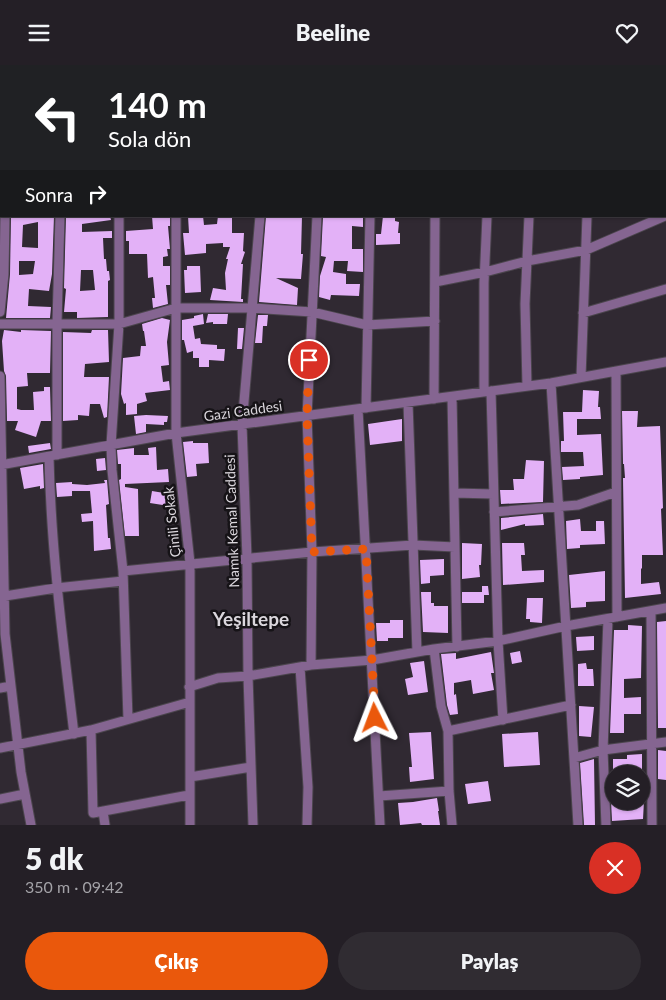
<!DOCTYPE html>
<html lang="tr">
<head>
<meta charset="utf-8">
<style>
	:root { --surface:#241f26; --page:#302c32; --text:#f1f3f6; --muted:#a3a2a7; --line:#413d43; --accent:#ea580c }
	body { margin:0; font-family:Lato,sans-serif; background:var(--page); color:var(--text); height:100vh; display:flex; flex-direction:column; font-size:19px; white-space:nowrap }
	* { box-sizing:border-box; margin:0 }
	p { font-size:16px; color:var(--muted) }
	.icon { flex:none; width:28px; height:28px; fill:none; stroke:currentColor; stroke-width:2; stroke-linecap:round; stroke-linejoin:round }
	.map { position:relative; height:760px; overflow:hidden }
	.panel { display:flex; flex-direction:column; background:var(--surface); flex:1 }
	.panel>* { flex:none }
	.top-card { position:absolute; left:0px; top:0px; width:666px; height:152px; box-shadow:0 1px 4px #0004,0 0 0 1px var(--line); background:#202124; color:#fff; overflow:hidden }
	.tools { position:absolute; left:605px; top:700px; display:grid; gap:10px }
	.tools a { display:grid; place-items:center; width:45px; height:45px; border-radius:50%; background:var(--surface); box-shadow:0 1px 4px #0004,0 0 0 1px var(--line); font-size:25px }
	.pin { position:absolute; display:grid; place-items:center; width:42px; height:42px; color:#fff; margin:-21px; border:2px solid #fff; border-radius:50%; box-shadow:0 1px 5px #0007 }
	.me { position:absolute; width:55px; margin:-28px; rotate:357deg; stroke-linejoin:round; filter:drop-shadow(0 0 4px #0008) }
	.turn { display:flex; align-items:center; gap:18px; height:105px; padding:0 25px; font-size:22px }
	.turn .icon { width:65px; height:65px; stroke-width:2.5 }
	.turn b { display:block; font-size:35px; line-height:42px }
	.then { display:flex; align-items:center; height:48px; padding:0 25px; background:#0003; gap:10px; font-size:19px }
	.round { display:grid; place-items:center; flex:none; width:52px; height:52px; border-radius:26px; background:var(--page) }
	.overview { display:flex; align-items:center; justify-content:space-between; height:85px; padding:0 25px }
	h1 { font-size:30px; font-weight:800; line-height:38px }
	.action { display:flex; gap:10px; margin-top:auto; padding:10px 25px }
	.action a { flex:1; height:58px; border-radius:30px; background:var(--accent); color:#fff; font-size:20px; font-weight:800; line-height:58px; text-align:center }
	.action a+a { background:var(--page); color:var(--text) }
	header { display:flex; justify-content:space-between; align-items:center; height:65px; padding:0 25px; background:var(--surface); font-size:22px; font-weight:800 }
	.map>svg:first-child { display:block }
</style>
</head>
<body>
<header><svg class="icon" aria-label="menu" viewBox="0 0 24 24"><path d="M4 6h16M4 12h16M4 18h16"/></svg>Beeline<svg class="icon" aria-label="heart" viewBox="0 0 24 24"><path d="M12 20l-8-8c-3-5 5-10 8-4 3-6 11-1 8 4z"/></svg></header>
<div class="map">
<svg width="666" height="760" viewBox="0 0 666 760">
	<rect width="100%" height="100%" fill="#302932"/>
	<path fill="#e3b1f7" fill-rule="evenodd" d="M11 151H54L52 209 49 226 29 224 28 241 51 242 50 253H6L10 209ZM38 157V183L22 182 23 160ZM19 196H35L33 209 19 210Z
		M66 151H110L111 155 82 159V167L112 166V173H103L104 194H106L107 206H109L110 215 108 216V252L77 253V247H64L66 224 64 223ZM81 205H93L95 225 80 226Z
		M152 151H170V161H168L170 184H167L168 191 163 192V201H170V220H166L168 239 153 243 152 233H155L153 212 148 213 147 189H129V176H126V166L153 164Z
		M188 151H203L204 160 217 159 218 151H232V168H244L243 186 245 187 241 199H243L241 234H243V237L210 235 213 223 226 225 225 208 228 194H226L230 182H223V178L206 179V188L185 190 183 168H189Z
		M266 151H302L301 189H303L301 214 276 213 298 223 297 240 259 237Z
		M323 151H363V162L352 161V184H363V207L347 206 348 196H334L333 207 346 209V219H360L359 231 331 230 330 235 319 232 320 211 326 192 321 191Z
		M383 151H395V156L399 157 398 168H400V179L376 180V169H381Z
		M187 201H200L201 227 185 228 184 205H187Z
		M203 249 204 259 193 261 195 274 200 273 201 279 217 280V284H225L224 296 209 295V302H199V293H193V286L187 288 184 275H182V255L194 253V251Z
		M208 249H228L227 259H213V257L206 258Z
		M258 250H268L267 261H263L262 278H255Z
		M162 253 170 255 167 277 169 300 161 301 163 317 169 316 170 325 145 328 147 336 137 339V349L126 350V338L124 339 121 329 123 293 140 291 141 281H146L144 266H143L142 259Z
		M238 263H244L242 284H237Z
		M4 265 21 267V265L51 266 50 308H27L28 321 17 322V344L21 345H34L33 327 44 326V322H50L51 356H41L36 372 15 365 18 356H7L6 311 4 306 2 276Z
		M92 265H108L109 297 85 299 84 312H109L107 352 104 353 100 339H90L89 351 78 350V355L63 356V267L91 268Z
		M583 325 599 326 598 342H600L601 354H577V370L601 369 603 410 580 412V414L563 415 562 402 584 401 583 387H561V376H564L563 347H582Z
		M622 346H638L637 362 660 361 663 443 661 444 663 490H642V503L641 504V519L659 517 661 529 625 533 623 413H625L624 399H623Z
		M146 350 168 351 167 357H164V360L146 359V367L136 369 134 351Z
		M402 354V376L370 380 368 359Z
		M193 376V378H208L209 398 196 399 197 411 187 412 183 377Z
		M50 378 51 384 29 388 28 381Z
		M156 382 157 405 168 404 169 417 125 419V422L138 424 139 471H125L119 415 121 414V399H118L117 385 134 383V390H149L148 383Z
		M105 393 106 405 97 406 96 394Z
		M526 395 544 396 543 437 501 439 500 425H514L513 414H524Z
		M43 399 44 423 40 424V421L24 424 20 403Z
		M104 415H107L109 439 106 440 108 473H110L111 484 94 486 93 456 82 457 81 449 92 448 90 426H72V431L57 432 56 418 72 417V419L87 420 105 418Z
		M152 426 170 429 169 441 150 438Z
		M543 449 544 460 525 461V459L501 465V453Z
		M580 454 581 466H596V456H604L605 479 580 480V483L567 484 566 456Z
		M462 478 482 479 481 500H479L480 512 462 514Z
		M502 478H524L525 490H521L522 506 544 505V517L503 520Z
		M444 494V510L430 511V518L421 519 420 495Z
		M605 506V536L586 537V542L571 543 569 510Z
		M482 521H488L489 530H484V538H462V527H482Z
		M421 527H431V538H434V541H448V568L423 567Z
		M527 533H543L542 558 530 557V554H526Z
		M390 555H403V573H388V576H377L376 558H390Z
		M666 556V663H658L657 557Z
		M628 560 642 561 641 613 624 614V633L641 632V649H624V668H610L614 565H628Z
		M594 571V585L577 586 576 572Z
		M520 586 522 597 512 599 510 588Z
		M491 587 494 608H491L494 625 473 629 471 615 454 618V630L456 629 458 649 450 650 447 640 441 589 456 588V594Z
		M424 596 428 627 408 630 405 614 413 612 410 598Z
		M586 598 587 604H593L594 621H578V599Z
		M579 641 594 642 591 672 579 671Z
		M431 667 434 714 410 717 409 702H412L409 668Z
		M538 667 540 700 504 702 502 669Z
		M658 685 666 686V715L658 714Z
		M642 689V706L613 707V694H627V690Z
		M594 694 595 760H584L580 698Z
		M488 716 491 736 468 739 465 719Z
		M437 733 439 746H438L440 760H422L421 758 400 760 398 738 413 737Z
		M611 736H644L643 754 612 756Z"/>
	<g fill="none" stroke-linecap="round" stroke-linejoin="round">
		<g stroke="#4b454d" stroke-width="11">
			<path id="minor" d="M55 0V1
				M212 0V1
				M260 0 261 1
				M313 0V1
				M367 0 368 1
				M434 0V1
				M487 0H493
				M533 0V1
				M85 1 101 0
				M120 1V0
				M598 1V0
				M0 6 1 5
				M665 39H666
				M0 137H1
				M119 151V259L111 380 112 405 123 506 128 654
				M176 151V368L190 498V760
				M435 217 485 207 527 196 586 185 665 151
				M0 247 4 209 5 151
				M583 248 666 224
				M0 259H119L176 243H252L312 247 367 260 435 256
				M616 306 617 552
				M0 311 5 569 21 707 31 760
				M581 312 587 151
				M551 318 578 760
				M527 321 525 239 529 151
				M491 326 498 576 503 655
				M484 327V218L487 151
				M452 332 457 582
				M434 334 435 151
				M408 338 417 587
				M366 343 370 151
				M358 344 380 760
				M57 390V258L60 151
				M49 392C51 485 63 576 74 669
				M0 400 176 368 551 318 666 297
				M454 428 493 429
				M494 447 578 440 616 427
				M123 506 312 487 413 480 455 482
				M5 531 56 523 123 516
				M651 546 652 760
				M434 584 441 641 448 666 449 726 452 760
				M311 600 312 487 307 351 317 151
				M300 602 308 722 307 760
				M189 622 218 613 248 611 311 600 372 595 434 584 498 576 566 561 666 543
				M0 623 11 621
				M91 665 93 748 189 730
				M448 666 571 640
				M0 683 91 665 190 637
				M574 693 603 685 666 677
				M190 712 251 702
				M379 731 449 726
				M0 734 25 729
				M103 746 105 760
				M253 760 248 611 247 493 242 360 260 151
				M606 760 603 685 608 554"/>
		</g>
		<use href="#minor" stroke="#856591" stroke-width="9"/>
	</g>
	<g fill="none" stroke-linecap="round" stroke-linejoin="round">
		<path stroke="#ea580c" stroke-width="9" stroke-dasharray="0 16.2" d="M309 295 307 351 312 487 366 484 375 653"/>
	</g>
	<g text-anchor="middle" stroke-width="5" stroke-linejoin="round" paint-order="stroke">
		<g font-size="14" fill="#dbd7dd" stroke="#161317">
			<text transform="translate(243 346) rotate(-8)" y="5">Gazi Caddesi</text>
			<text transform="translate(232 456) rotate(-92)" y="5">Namık Kemal Caddesi</text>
			<text transform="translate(172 457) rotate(-96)" y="5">Çinili Sokak</text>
		</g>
		<g font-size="19" font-weight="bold" fill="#dbd7dd" stroke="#161317">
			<text x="251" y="561">Yeşiltepe</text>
		</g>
	</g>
</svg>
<div class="tools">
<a><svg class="icon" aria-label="layers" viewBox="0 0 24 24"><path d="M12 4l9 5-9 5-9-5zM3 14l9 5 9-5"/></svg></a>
</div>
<div class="pin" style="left:309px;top:295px;background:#d93025"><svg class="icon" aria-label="arrive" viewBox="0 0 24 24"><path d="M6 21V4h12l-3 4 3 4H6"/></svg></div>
<svg class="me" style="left:375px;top:653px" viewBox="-20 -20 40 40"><path d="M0-17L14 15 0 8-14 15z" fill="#ea580c" stroke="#fff" stroke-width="4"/></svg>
<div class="top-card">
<div class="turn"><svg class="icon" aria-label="left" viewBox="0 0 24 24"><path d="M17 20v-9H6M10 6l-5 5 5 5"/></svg><div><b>140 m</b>Sola dön</div></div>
<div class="then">Sonra<svg class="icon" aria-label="right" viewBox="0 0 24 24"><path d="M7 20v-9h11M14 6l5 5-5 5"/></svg></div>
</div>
</div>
<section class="panel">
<div class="overview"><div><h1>5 dk</h1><p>350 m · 09:42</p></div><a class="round" style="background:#d93025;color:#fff"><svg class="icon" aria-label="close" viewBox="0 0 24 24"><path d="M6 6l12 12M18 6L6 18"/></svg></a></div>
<div class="action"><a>Çıkış</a><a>Paylaş</a></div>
</section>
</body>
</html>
